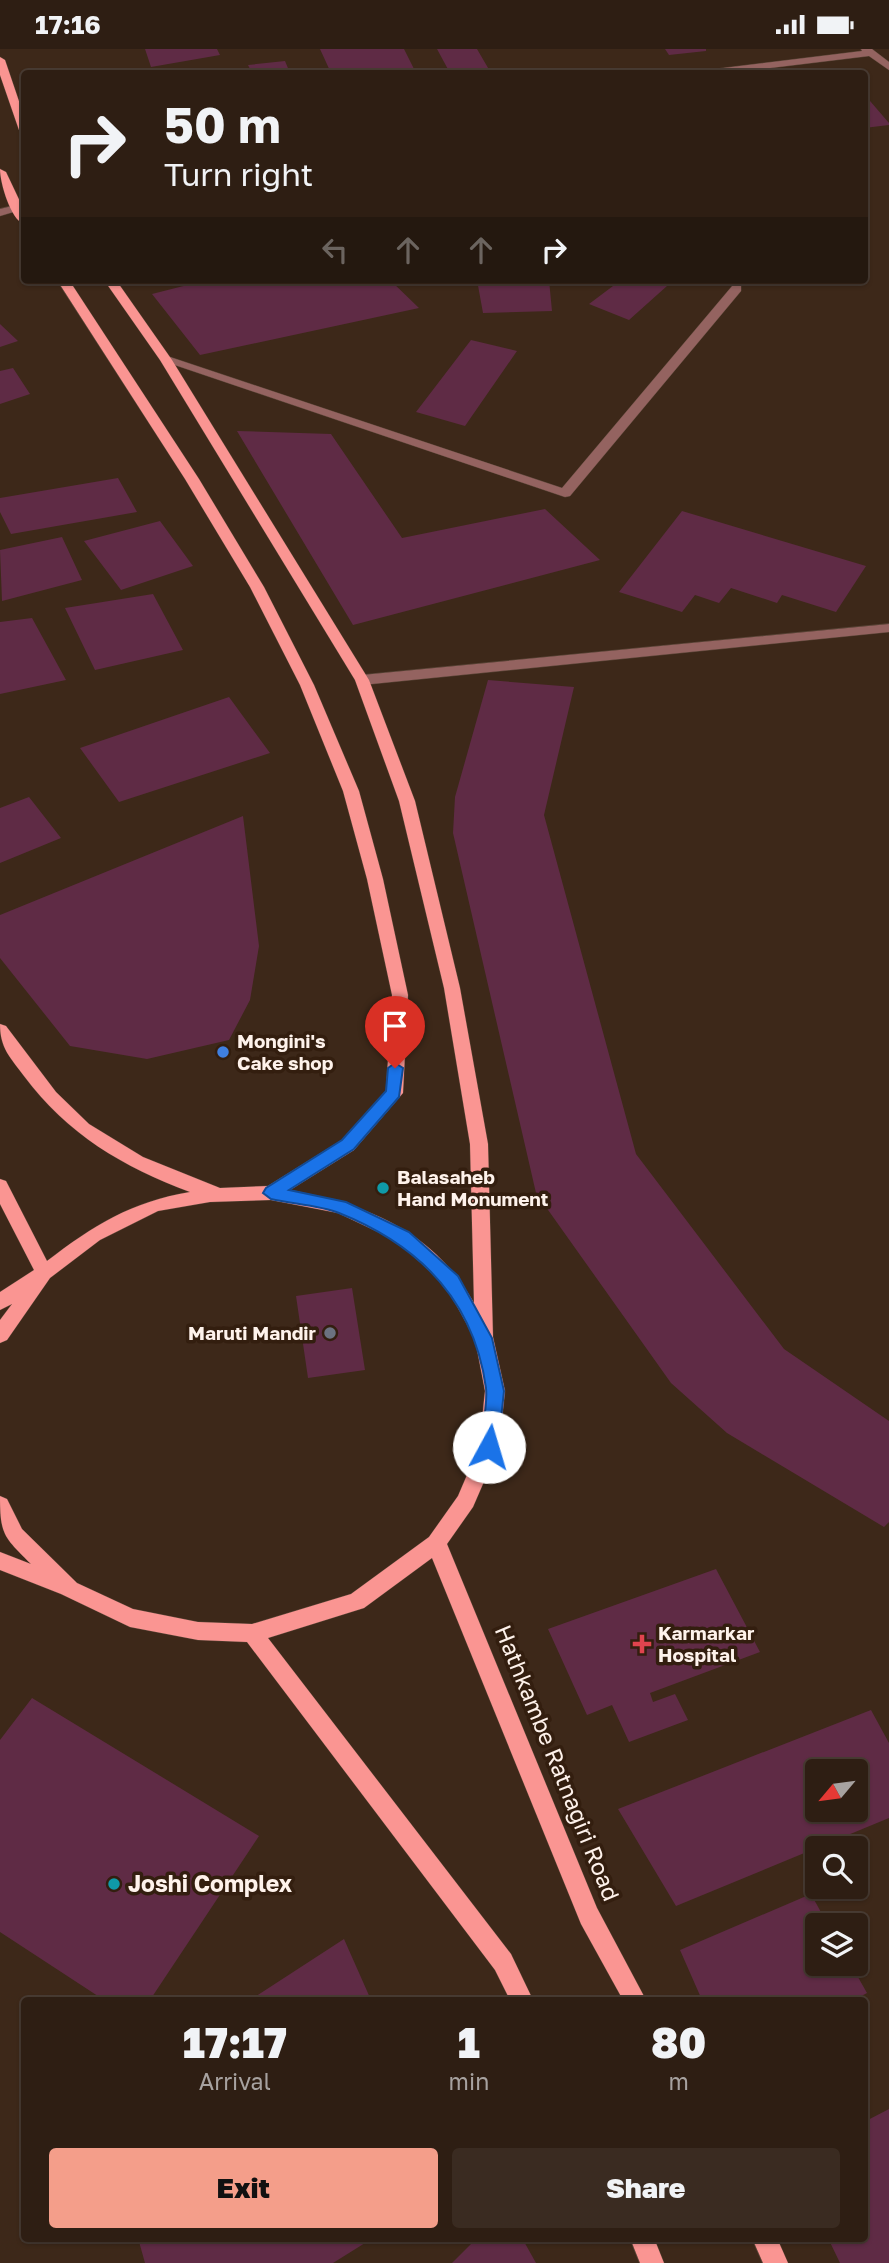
<!DOCTYPE html>
<html lang="en">
<head>
<meta charset="utf-8">
<style>
	:root { --surface:#2e1e13; --page:#3a2b21; --text:#f1f3f6; --muted:#a7a2a0; --line:#493c33; --accent:#f49e8a }
	body { margin:0; font-family:"Golos Text",sans-serif; background:var(--page); color:var(--text); height:100vh; display:flex; flex-direction:column; font-size:26px; white-space:nowrap }
	* { box-sizing:border-box; margin:0 }
	p { font-size:23px; color:var(--muted) }
	.icon { flex:none; width:38px; height:38px; fill:none; stroke:currentColor; stroke-width:2; stroke-linecap:round; stroke-linejoin:round }
	.map { position:relative; flex:1; overflow:hidden }
	.details { position:absolute; left:21px; top:1948px; width:847px; height:245px; display:flex; flex-direction:column; background:var(--surface); border-radius:7px; box-shadow:0 2px 5px #0004,0 0 0 2px var(--line) }
	.details>* { flex:none }
	.top-card { position:absolute; left:21px; top:21px; width:847px; height:214px; border-radius:7px; box-shadow:0 2px 5px #0004,0 0 0 2px var(--line); background:#2e1e13; color:var(--text); overflow:hidden }
	.needle { width:46px; rotate:241deg }
	.fabs { position:absolute; left:805px; top:1710px; display:grid; gap:14px }
	.fabs a { display:grid; place-items:center; width:63px; height:63px; border-radius:7px; background:var(--surface); box-shadow:0 2px 5px #0004,0 0 0 2px var(--line); font-size:35px }
	.pin { position:absolute; display:grid; place-items:center; width:60px; height:60px; color:#fff; margin:-72px -30px; border-radius:50% 50% 50% 0; rotate:-45deg; box-shadow:0 0 7px #0007 }
	.pin .icon { rotate:45deg }
	.me { position:absolute; width:77px; margin:-38px; rotate:6deg; stroke-linejoin:round; filter:drop-shadow(0 0 5px #0008) }
	.turn { display:flex; align-items:center; gap:24px; height:147px; padding:0 28px; font-size:32px }
	.turn .icon { width:91px; height:91px; stroke-width:2.5 }
	.turn b { display:block; font-size:49px; line-height:60px }
	.lanes { display:flex; align-items:center; height:66px; padding:0 28px; background:#0003; justify-content:center; gap:35px; direction:ltr }
	.lanes .off { opacity:.35 }
	.eta { display:flex; justify-content:space-evenly; align-items:center; height:119px; text-align:center }
	.eta b { font-size:42px; font-weight:800; line-height:49px }
	.cta { display:flex; gap:14px; margin-top:auto; padding:14px 28px }
	.cta a { flex:1; height:80px; border-radius:7px; background:var(--accent); color:#111; font-size:28px; font-weight:800; line-height:80px; text-align:center }
	.cta a+a { background:var(--page); color:var(--text) }
	.status { display:flex; justify-content:space-between; align-items:center; height:49px; padding:0 35px; background:var(--surface); direction:ltr }
	.status svg { height:19px; fill:currentColor }
	.map>svg:first-child { display:block }
</style>
</head>
<body>
<div class="status"><b>17:16</b><svg viewBox="0 0 49 12"><path d="M0 12V9h3v3zM5 12V6h3v6zM10 12V3h3v9zM15 12V0h3v12zM26 1h20v11H26zM47 4h2v5h-2z"/></svg></div>
<div class="map">
<svg width="889" height="2214" viewBox="0 0 889 2214">
	<rect width="100%" height="100%" fill="#3d2819"/>
	<path fill="#5f2b45" fill-rule="evenodd" d="M145 0H217L220 6 151 18Z
		M320 0H404L416 24H331Z
		M437 0H477L491 24H450Z
		M665 0H706V2L669 6Z
		M285 12 290 24H252L248 16Z
		M864 45 889 74V76L864 79Z
		M207 231H390L419 259 200 306 152 245Z
		M477 231H549L552 262 483 264Z
		M621 231H645L667 237 629 271 589 255Z
		M0 275 18 292 0 298Z
		M471 291 517 302 465 377 416 363Z
		M13 319 30 345 0 355V322Z
		M237 382 331 385 402 489 545 460 600 511 353 576Z
		M118 429 137 463 11 485 0 463V449Z
		M682 462 866 517 836 563 782 546 777 554 731 539 719 554 695 546 682 563 619 543Z
		M160 472 193 517 121 541 84 492Z
		M62 488 82 531 2 552 0 501Z
		M153 545 183 601 95 621 65 559Z
		M32 569 66 631 0 645V573Z
		M488 631 574 638 544 766 636 1105 784 1300 889 1372V1473L884 1478 727 1384 671 1334 536 1144 453 784 455 748Z
		M229 648 270 704 119 753 80 699Z
		M29 748 61 789 0 814V759Z
		M243 767 259 897 250 951 229 991 147 1010 70 997 0 909V866Z
		M352 1239 365 1321 308 1329 296 1247Z
		M716 1520 760 1603 650 1644 653 1653 675 1645 688 1671 629 1693 612 1656 587 1666 548 1580Z
		M32 1649 259 1787 150 1951H104L0 1883V1691Z
		M871 1661 889 1694V1769L676 1857 618 1760ZM817 1722H856V1760H817Z
		M811 1845 828 1876H817V1914H850L867 1944 854 1951H702L680 1901Z
		M344 1890 371 1951H250Z
		M889 2060V2214H840L828 2189H864V2073Z
		M138 2189H373L333 2214H145Z
		M477 2189H522L536 2214H452Z"/>
	<g fill="none" stroke-linecap="round" stroke-linejoin="round">
		<g stroke="#584436" stroke-width="1">
			<path id="minor" d="M861 0H872L889 13V21L869 7 729 24H702L707 21 862 2Z
				M16 156 20 157V161L0 167V160Z
				M737 235 741 236V242L570 447 565 448 160 311 162 308H170L562 439 733 236Z
				M889 575V583L362 636 355 631 362 626Z"/>
		</g>
		<g stroke="#584436" stroke-width="1">
			<path id="primary" d="M0 8 5 11 24 67V84L19 81 0 26Z
				M0 120 6 123 24 161V175C11 171 0 134 0 120Z
				M57 231H69L199 430 264 538 314 636 359 742 383 830 408 946 403 1044 354 1101 290 1141C369 1157 432 1181 474 1254L470 1095 444 939 399 752 355 631 160 311 104 231H116L172 311 369 631 415 752 460 939 488 1095 493 1288 505 1342 499 1398 473 1458 447 1495 597 1859 646 1951H623L581 1875 432 1509 364 1559 268 1589 511 1905 533 1951H510L495 1921 247 1593 198 1591 130 1578 61 1545 0 1521V1503L31 1515C4 1488 0 1486 0 1447L7 1450 22 1480 77 1534 133 1560 198 1573 252 1575 351 1545 429 1488 458 1447 479 1398 485 1342 475 1290 446 1237 397 1192 338 1164 271 1151 210 1153 158 1162 100 1191 50 1229 7 1291 0 1294V1271L12 1255 0 1261V1243L34 1221 0 1155V1130L6 1132 47 1212C94 1176 131 1153 190 1143 123 1118 67 1085 24 1027 10 1008 0 999 0 975L6 977 56 1043 89 1075 143 1108 220 1139 268 1137 342 1091 386 1042 392 946 367 830 343 742 300 636 250 538 185 430Z
				M630 2189H654L664 2214H640Z
				M752 2189H777L788 2214H763Z"/>
		</g>
		<use href="#minor" fill="#946360" fill-rule="evenodd"/>
		<use href="#primary" fill="#fa9592" fill-rule="evenodd"/>
	</g>
	<path fill="#1a73e8" stroke="#114b97" stroke-width="2" d="M395 1014 403 1019 399 1048 354 1100 289 1141 346 1153 409 1183 458 1227 492 1289 504 1342 498 1398 495 1403 489 1405 483 1403 480 1398C482 1379 488 1357 486 1339 474 1252 419 1196 339 1164 319 1156 293 1155 271 1150L263 1144 266 1139 342 1091 386 1042 388 1019Z"/>
	<circle fill="#3f7fe0" stroke="#331e0f" stroke-width="2.5" cx="223" cy="1003" r="7"/>
	<g fill="#0f9aa8" stroke="#331e0f" stroke-width="2.5">
		<circle cx="383" cy="1139" r="7"/>
		<circle cx="114" cy="1835" r="7"/>
	</g>
	<circle fill="#6b7280" stroke="#331e0f" stroke-width="2.5" cx="330" cy="1284" r="7"/>
	<path fill="#e0444e" stroke="#331e0f" stroke-width="2.5" d="M638.5 1584.5h7v7h7v7h-7v7h-7v-7h-7v-7h7z"/>
	<g text-anchor="middle" stroke-width="7" stroke-linejoin="round" paint-order="stroke">
		<g font-size="19" font-weight="bold" fill="#fef2eb" stroke="#331e0f" text-anchor="start">
			<text x="237" y="999">Mongini's<tspan x="237" dy="22">Cake shop</tspan></text>
			<text x="397" y="1135">Balasaheb<tspan x="397" dy="22">Hand Monument</tspan></text>
			<text x="316" y="1291" text-anchor="end">Maruti Mandir</text>
			<text x="658" y="1591">Karmarkar<tspan x="658" dy="22">Hospital</tspan></text>
		</g>
		<g font-size="23" fill="#fef2eb" stroke="#331e0f">
			<text transform="translate(557 1714) rotate(68)" y="8">Hathkambe Ratnagiri Road</text>
		</g>
		<g font-size="23" font-weight="bold" fill="#fef2eb" stroke="#331e0f" text-anchor="start">
			<text x="128" y="1843">Joshi Complex</text>
		</g>
	</g>
</svg>
<div class="fabs">
<a><svg class="needle" viewBox="-14 -14 28 28"><path d="M0-13l5 13h-10z" fill="#e53935"/><path d="M0 13l5-13h-10z" fill="#a7a2a0"/></svg></a>
<a><svg class="icon" aria-label="search" viewBox="0 0 24 24"><circle cx="10" cy="10" r="6"/><path d="M15 15l6 6"/></svg></a>
<a><svg class="icon" aria-label="layers" viewBox="0 0 24 24"><path d="M12 4l9 5-9 5-9-5zM3 14l9 5 9-5"/></svg></a>
</div>
<div class="pin" style="left:395px;top:1019px;background:#d93025"><svg class="icon" aria-label="arrive" viewBox="0 0 24 24"><path d="M6 21V4h12l-3 4 3 4H6"/></svg></div>
<svg class="me" style="left:489px;top:1398px" viewBox="-20 -20 40 40"><circle r="19" fill="#fff"/><path d="M0-13L10 11 0 6-10 11z" fill="#1a73e8"/></svg>
<div class="top-card">
<div class="turn"><svg class="icon" aria-label="right" viewBox="0 0 24 24"><path d="M7 20v-9h11M14 6l5 5-5 5"/></svg><div><b>50 m</b>Turn right</div></div>
<div class="lanes"><svg class="icon off" aria-label="left" viewBox="0 0 24 24"><path d="M17 20v-9H6M10 6l-5 5 5 5"/></svg><svg class="icon off" aria-label="ahead" viewBox="0 0 24 24"><path d="M12 20V5M6 11l6-6 6 6"/></svg><svg class="icon off" aria-label="ahead" viewBox="0 0 24 24"><path d="M12 20V5M6 11l6-6 6 6"/></svg><svg class="icon" aria-label="right" viewBox="0 0 24 24"><path d="M7 20v-9h11M14 6l5 5-5 5"/></svg></div>
</div>
<section class="details">
<div class="eta">
<div><b>17:17</b><p>Arrival</p></div>
<div><b>1</b><p>min</p></div>
<div><b>80</b><p>m</p></div>
</div>
<div class="cta"><a>Exit</a><a>Share</a></div>
</section>
</div>
</body>
</html>
